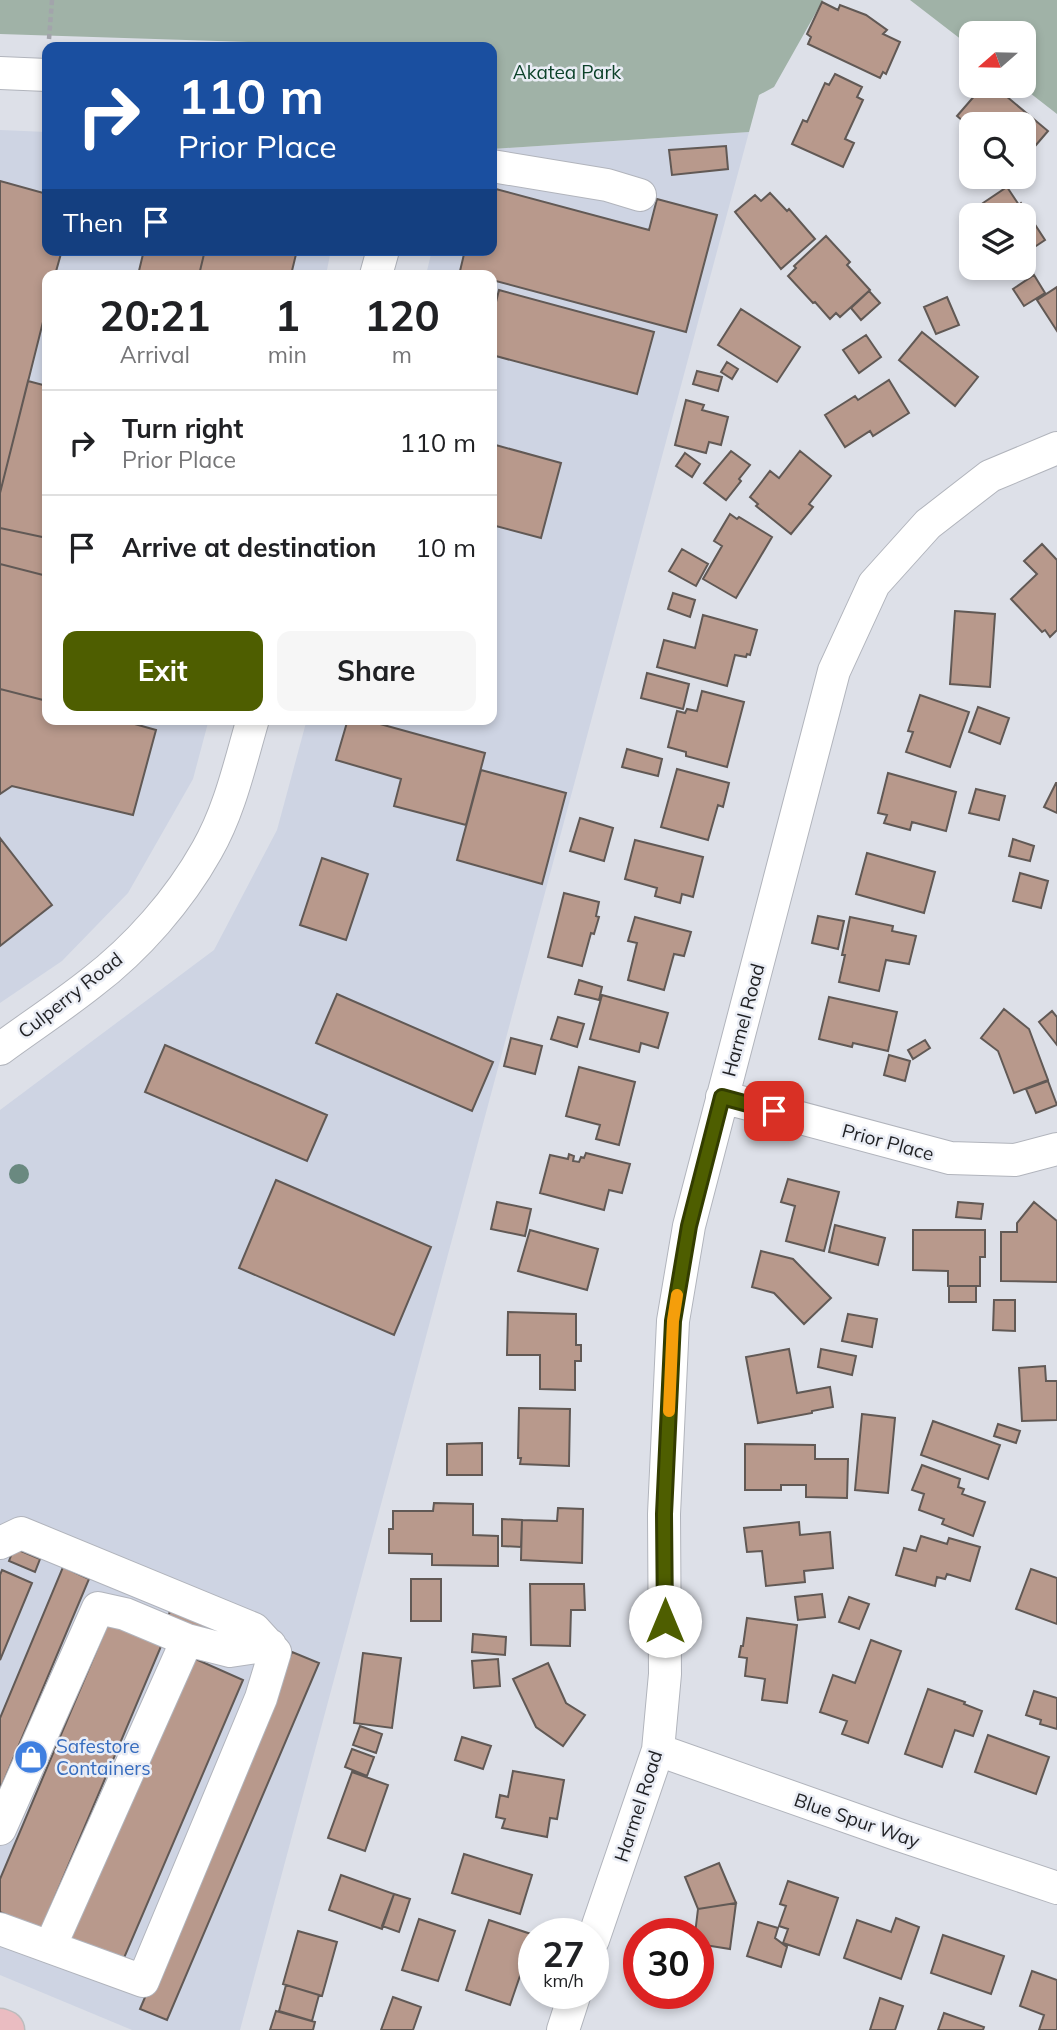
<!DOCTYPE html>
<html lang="en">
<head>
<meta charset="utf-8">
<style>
	:root { --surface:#fff; --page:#f6f6f6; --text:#202124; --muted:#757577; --line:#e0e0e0; --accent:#4e5e00 }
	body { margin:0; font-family:Mulish,sans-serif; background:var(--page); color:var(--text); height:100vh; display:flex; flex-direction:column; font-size:26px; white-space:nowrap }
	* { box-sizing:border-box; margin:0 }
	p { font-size:23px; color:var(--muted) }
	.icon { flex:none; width:38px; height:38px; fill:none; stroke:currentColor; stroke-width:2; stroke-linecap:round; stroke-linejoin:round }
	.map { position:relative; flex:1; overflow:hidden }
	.details { position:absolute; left:42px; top:270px; width:455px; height:455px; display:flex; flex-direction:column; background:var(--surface); border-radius:14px; box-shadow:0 4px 10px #0003 }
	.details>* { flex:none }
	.banner { position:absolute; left:42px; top:42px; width:455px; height:214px; border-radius:14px; box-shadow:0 4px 10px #0003; background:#1a4fa0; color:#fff; overflow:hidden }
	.needle { width:46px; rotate:250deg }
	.fabs { position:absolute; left:959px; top:21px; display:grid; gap:14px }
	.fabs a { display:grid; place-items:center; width:77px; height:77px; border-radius:14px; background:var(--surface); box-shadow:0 4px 10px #0003; font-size:35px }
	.speed { position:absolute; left:518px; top:1918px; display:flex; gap:14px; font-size:35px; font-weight:700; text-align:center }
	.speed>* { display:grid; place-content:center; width:91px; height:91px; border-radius:50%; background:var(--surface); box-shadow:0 4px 10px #0003; line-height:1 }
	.speed small { font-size:18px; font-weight:400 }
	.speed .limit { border:10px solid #d22; background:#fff; color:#111 }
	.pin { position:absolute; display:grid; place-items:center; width:60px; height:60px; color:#fff; margin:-30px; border-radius:14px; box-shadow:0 4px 10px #0006 }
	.me { position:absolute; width:77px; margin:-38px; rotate:0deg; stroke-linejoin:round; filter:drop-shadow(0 0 5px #0008) }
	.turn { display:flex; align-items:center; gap:24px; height:147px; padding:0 21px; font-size:32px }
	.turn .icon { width:91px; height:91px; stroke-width:2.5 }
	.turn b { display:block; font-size:49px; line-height:60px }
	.then { display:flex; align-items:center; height:66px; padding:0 21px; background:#0003; gap:14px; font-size:26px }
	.eta { display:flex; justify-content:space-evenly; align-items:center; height:119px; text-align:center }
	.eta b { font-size:42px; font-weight:700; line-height:49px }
	.button { display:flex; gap:14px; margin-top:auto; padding:14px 21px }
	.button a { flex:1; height:80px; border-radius:14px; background:var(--accent); color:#fff; font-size:28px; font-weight:700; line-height:80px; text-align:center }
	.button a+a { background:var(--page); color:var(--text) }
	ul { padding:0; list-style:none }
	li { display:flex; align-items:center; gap:21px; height:105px; padding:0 21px; border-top:2px solid var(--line) }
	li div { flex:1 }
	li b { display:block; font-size:26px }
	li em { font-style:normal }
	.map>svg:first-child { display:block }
</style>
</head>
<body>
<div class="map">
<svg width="1057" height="2030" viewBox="0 0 1057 2030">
	<rect width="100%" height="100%" fill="#dde0e8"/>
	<path fill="#ced4e3" d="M0 130 47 132V250H331L326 275H47V719H209L193 779 128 893 62 961 0 1003Z
		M749 132 240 2030H132L0 1975V1110L214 950 277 830 307 719H492V275H426L432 250H492V149Z"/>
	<path fill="#a0b2a7" d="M0 0H823L774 87 759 95 749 132 492 149V47H404L0 34Z
		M910 0H1057V114L1021 86H1024V33H971V47Z"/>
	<path fill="#b8998c" stroke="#615955" stroke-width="2" d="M822 2 838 10 840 5 866 15 887 30 883 34 900 42 886 74 883 72 880 78 808 44 811 37 807 34Z
		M835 74 862 87 857 97 863 100 845 139 854 143 843 167 792 144 803 120 807 122 825 83 829 85Z
		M983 86H994L1048 131 1024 159V124H971V128L957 116Z
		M726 146 728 169 672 175 669 150Z
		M0 181 47 194V250H62L55 275H47V306L0 493Z
		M1007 187 1019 205 1021 203 1045 240 1024 254V215H987L989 214 983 203Z
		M492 188 649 230 657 199 717 215 686 332 492 280V275H473L460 271 465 250H492Z
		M770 193 787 211 789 209 815 239 781 269 735 212 755 195 761 201Z
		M826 236 850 262 847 265 870 290 840 317 836 313 830 319 815 302 813 303 788 276 796 268 794 266Z
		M144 250H205L199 275H138Z
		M205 250H297L291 275H199Z
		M1034 275 1045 293 1024 306 1013 289Z
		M1057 287V331L1037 300Z
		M499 290 654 332 637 394 492 355V318Z
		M869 291 880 303 861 320 851 308Z
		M947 297 959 325 936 334 924 307Z
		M741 309 800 347 777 382 718 345Z
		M922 332 978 377 955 406 899 360Z
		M866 335 881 357 859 373 843 350Z
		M727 362 738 369 732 379 721 372Z
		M697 371 722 377 718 391 693 384Z
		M889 380 909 413 873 436 870 431 845 447 825 415 855 396 858 400Z
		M28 381 47 386V538L0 528V493Z
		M686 400 704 405 702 410 728 417 721 445 709 442 706 453 675 445Z
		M492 444 561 463 541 538 492 525Z
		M731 451 750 465 739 479 741 481 726 500 704 483Z
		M800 451 831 476 809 504 813 507 791 534 756 506 758 504 750 497 770 471 779 478Z
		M685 453 700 464 692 477 676 466Z
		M730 514 737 519 739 517 772 537 736 598 703 579 722 546 714 541Z
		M0 528 47 538V576L0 564Z
		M1042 544 1057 560V630L1050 637 1045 630 1042 632 1011 599 1037 574 1024 561Z
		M682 549 708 564 696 586 669 571Z
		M0 564 47 576V701L0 689Z
		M673 593 695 600 690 617 668 609Z
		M955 611 995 614 990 687 950 684Z
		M703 615 757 630 750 655 747 654 746 657 735 655 727 686 657 667 664 640 695 648Z
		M647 673 689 684 683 709 641 698Z
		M0 689 47 701V719H117L156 730 133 815 12 786 0 794Z
		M702 691 744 702 727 767 686 756V752L668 747 677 711 685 713 687 709 697 711Z
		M920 695 969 712 950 767 906 752 913 732 908 731Z
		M978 707 1009 718 1000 744 969 732Z
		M348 719H362L485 753 466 825 394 806 401 779 336 760Z
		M627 749 662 759 658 776 622 767Z
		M677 769 729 783 723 807 718 805 708 840 661 827Z
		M481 770 566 793 542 884 457 860Z
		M888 773 956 792 946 831 912 822 910 830 884 823 887 815 878 813Z
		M1056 783H1057V813L1044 807Z
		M976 789 1005 796 999 820 969 813Z
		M580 818 613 828 604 861 570 851Z
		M0 838 52 905 0 946Z
		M1013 839 1034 846 1030 861 1009 856Z
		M635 840 703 857 693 897 682 894 680 903 655 896 657 888 625 879Z
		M867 853 935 872 924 913 856 894Z
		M322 858 368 874 346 940 300 925Z
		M1020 873 1048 881 1041 908 1013 901Z
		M564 893 599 902 596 916 599 917 594 934 591 933 582 966 548 957Z
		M818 916 844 921 838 949 812 943Z
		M635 917 691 932 684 956 674 954 664 990 628 980 637 943 628 941Z
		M850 917 893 926 892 931 916 936 909 964 886 960 879 991 839 982 845 955H842Z
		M579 980 602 987 599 1000 575 994Z
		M337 994 493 1062 472 1111 316 1043Z
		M602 995 668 1013 658 1048 641 1043 639 1052 590 1039Z
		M829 997 897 1012 888 1051 853 1043 852 1047 819 1039Z
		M1004 1009 1029 1029 1048 1080 1014 1093 998 1051 981 1038Z
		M1052 1011 1057 1017V1045L1039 1022Z
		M558 1017 584 1024 577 1047 551 1039Z
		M511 1038 542 1046 535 1074 504 1066Z
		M925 1040 930 1048 913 1059 908 1050Z
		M165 1045 327 1115 307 1161 145 1092Z
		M889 1055 910 1061 905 1081 884 1075Z
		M579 1067 635 1082 619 1145 596 1139 600 1125 566 1116Z
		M1048 1081 1057 1105 1036 1113 1026 1089Z
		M586 1153 630 1164 622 1193 609 1190 604 1210 540 1193 550 1155 568 1159 569 1154 574 1156 573 1161 579 1162 581 1157 584 1158Z
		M788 1179 839 1192 824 1251 786 1241 795 1206 781 1202Z
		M276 1180 431 1247 394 1335 239 1268Z
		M497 1202 531 1209 525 1236 491 1229Z
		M958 1202 983 1204 981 1219 956 1217Z
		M1034 1202 1057 1221V1282L1001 1281V1232H1017V1223Z
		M835 1225 885 1238 878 1265 829 1252Z
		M530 1230 598 1249 587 1290 518 1271Z
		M913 1230H985V1257H980V1286H948V1271L913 1270Z
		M761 1251 793 1259 831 1298 804 1324 774 1293 752 1287Z
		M949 1286H976V1302H949Z
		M994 1300H1015V1331L993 1330Z
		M508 1312 576 1314V1345H581V1361H575V1390L540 1389V1355H507Z
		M848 1314 877 1319 872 1347 842 1341Z
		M789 1349 797 1393 830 1387 833 1407 812 1411V1413L758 1423 746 1357Z
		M821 1349 856 1356 852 1375 818 1367Z
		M1045 1366 1046 1381H1057V1420L1022 1421 1019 1368Z
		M519 1408 570 1409 569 1466 520 1464 521 1458H518Z
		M862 1414 895 1418 888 1493 855 1490Z
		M933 1421 1000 1445 988 1479 921 1455Z
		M998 1424 1020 1431 1016 1443 994 1436Z
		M482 1443V1475H447V1444Z
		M745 1444 815 1445V1459H848L847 1498 806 1497V1485H781V1490H745Z
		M922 1465 960 1479 958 1487 964 1489 962 1494 985 1502 973 1536 942 1524 944 1519 919 1510 924 1494 912 1490Z
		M434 1503 473 1504V1535L498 1536V1566L432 1565V1554L389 1553V1529H393V1511H433Z
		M558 1508 583 1509 582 1563 521 1560 522 1520 557 1521Z
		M502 1519 522 1520 521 1547 502 1546Z
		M799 1522 800 1535 830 1532 833 1568 804 1571 805 1582 766 1586 762 1551 747 1552 744 1528Z
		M921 1536 947 1544 949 1538 980 1547 970 1581 947 1574 945 1579 937 1577 935 1586 896 1575 904 1548 916 1551Z
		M14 1548 40 1559 35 1572 9 1561Z
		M63 1567 89 1579 0 1790V1718Z
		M1031 1569 1057 1578V1624L1016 1609Z
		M2 1570 32 1583 0 1660V1575Z
		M411 1579H441V1621H411Z
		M530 1584H584L585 1610H571L570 1646 531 1645Z
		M822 1594 825 1617 798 1620 795 1597Z
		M849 1597 869 1604 859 1629 839 1622Z
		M171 1609 224 1630 219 1643 166 1621Z
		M747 1618 797 1625 787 1703 762 1700 765 1679 745 1676 747 1658 739 1657 741 1646H743Z
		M109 1621 162 1644 41 1930 0 1912V1879Z
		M473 1634 506 1637 505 1655 472 1652Z
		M871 1640 901 1651 868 1743 842 1734 847 1721 820 1712 833 1675 855 1683Z
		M292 1652 319 1663 167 2020 140 2009Z
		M363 1653 401 1658 392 1728 354 1723Z
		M191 1657 243 1680 121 1965 69 1942Z
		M498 1659 500 1686 474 1688 472 1661Z
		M548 1663 566 1703 585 1715 563 1746 536 1727 513 1679Z
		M928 1689 965 1702 964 1704 982 1711 973 1736 955 1730 942 1767 905 1754Z
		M1034 1691 1057 1698V1729L1040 1724 1041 1720 1026 1715Z
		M360 1726 382 1734 376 1753 353 1745Z
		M988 1735 1049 1757 1036 1794 975 1772Z
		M462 1737 491 1746 483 1769 455 1760Z
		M352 1749 374 1757 367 1776 345 1767Z
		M513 1771 564 1780 557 1819 550 1818 547 1837 502 1828 505 1819 496 1817 500 1795 508 1797Z
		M352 1772 388 1785 365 1851 328 1838Z
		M464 1854 532 1875 520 1914 452 1893Z
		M719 1863 736 1903 698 1909 685 1877Z
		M341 1875 394 1894 382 1929 329 1910Z
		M788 1881 838 1898 819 1955 783 1943 788 1929 779 1926 786 1906 780 1904Z
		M394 1894 410 1899 399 1932 382 1926Z
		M736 1903 730 1949 698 1944V1934H695L698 1909Z
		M896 1918 919 1927 901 1979 844 1958 857 1920 891 1932Z
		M419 1919 455 1931 438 1981 402 1970Z
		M489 1920 534 1935 510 2005 466 1990Z
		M758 1922 778 1928 775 1938 787 1947 781 1967 747 1956Z
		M298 1931 337 1942 322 1996 283 1984Z
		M943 1935 1004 1956 991 1994 931 1973Z
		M1032 1971 1057 1980V2030H1039L1044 2015 1020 2006Z
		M286 1985 319 1995 312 2021 279 2011Z
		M393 1997 421 2007 413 2030H381Z
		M880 1998 903 2006 895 2030H870Z
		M276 2011 315 2022 313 2030H270Z
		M944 2013 984 2027 983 2030H938Z"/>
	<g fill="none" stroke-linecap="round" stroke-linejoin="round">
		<g stroke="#b1b4bc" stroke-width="34">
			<path id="minor" d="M0 73 47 75
				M492 166 607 185 640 195
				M376 275 383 250
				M0 1049C30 1027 62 1006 91 983 137 948 179 900 207 850 230 810 240 763 253 719
				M722 1097 950 1158 1015 1160 1057 1149
				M0 1543 21 1533 254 1629 275 1652 261 1698 143 1981 0 1929
				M658 1750 896 1834 1057 1888
				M0 1829 98 1608 125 1614 187 1640 230 1651 270 1645
				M593 1940 658 1750 665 1674 664 1514 673 1321 689 1226 834 671 874 584 928 524 990 476 1057 448
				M50 1947 187 1640
				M563 2030 575 1993"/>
		</g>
		<g stroke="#bcbcbd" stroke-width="41">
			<path id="major" d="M0 2028 5 2030"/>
		</g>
		<path stroke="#a2a4ab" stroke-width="4.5" stroke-dasharray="5 3.5" stroke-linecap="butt" d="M49 39 52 0"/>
		<use href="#minor" stroke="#fff" stroke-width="32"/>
		<use href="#major" stroke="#eabcc1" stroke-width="38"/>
	</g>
	<circle fill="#6a8980" cx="19" cy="1174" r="10"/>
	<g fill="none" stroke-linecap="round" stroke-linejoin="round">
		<g stroke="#333d00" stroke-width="18">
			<path id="route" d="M665 1621 664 1514 673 1321 689 1226 722 1097 774 1111"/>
		</g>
		<use href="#route" stroke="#4e5e00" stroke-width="12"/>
		<path stroke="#f59e0b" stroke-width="12" d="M669 1411 673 1321 677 1295"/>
	</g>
	<defs>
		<g id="shop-disc" transform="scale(1.75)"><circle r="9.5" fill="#3f7fe0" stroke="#eaedf5"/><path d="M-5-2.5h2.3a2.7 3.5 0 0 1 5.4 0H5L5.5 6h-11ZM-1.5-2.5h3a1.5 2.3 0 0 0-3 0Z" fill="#fff"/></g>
	</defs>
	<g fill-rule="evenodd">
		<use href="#shop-disc" x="31" y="1757"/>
	</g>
	<g text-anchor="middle" stroke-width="5" stroke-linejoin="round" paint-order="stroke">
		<g font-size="19" fill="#0c422a" stroke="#eaedf5">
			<text x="567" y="79">Akatea Park</text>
		</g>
		<g font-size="19" fill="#1f2023" stroke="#eaedf5">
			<text transform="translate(70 995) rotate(-38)" y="7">Culperry Road</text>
			<text transform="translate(743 1020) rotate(-75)" y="7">Harmel Road</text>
			<text transform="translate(888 1142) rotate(15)" y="7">Prior Place</text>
			<text transform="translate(638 1806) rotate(-72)" y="7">Harmel Road</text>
			<text transform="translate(857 1820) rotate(19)" y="7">Blue Spur Way</text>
		</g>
		<g font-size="19" fill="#366cbe" stroke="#eaedf5" text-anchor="start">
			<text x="56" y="1753">Safestore<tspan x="56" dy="22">Containers</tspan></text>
		</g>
	</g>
</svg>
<div class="fabs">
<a><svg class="needle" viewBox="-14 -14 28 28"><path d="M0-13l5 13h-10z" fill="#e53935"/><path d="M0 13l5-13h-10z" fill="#757577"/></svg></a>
<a><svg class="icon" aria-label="search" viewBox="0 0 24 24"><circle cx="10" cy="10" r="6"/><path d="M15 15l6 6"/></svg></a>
<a><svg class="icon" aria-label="layers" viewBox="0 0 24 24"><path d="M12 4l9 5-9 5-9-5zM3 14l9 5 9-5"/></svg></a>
</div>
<div class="speed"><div>27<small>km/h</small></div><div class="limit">30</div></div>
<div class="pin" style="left:774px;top:1111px;background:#d93025"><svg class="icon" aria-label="arrive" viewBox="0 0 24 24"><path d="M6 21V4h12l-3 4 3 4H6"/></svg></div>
<svg class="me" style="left:665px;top:1621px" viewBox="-20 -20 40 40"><circle r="19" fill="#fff"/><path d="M0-13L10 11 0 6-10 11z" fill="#4e5e00"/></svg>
<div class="banner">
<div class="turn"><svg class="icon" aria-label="right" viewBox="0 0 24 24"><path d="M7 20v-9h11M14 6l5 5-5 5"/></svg><div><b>110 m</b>Prior Place</div></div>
<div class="then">Then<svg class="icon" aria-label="arrive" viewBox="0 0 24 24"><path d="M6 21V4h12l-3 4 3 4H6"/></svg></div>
</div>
<section class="details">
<div class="eta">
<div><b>20:21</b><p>Arrival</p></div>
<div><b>1</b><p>min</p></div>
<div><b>120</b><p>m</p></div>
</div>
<ul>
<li><svg class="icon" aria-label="right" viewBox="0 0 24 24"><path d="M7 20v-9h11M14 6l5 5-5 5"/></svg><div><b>Turn right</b><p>Prior Place</p></div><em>110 m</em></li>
<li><svg class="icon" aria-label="arrive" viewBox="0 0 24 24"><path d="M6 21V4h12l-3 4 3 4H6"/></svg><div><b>Arrive at destination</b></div><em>10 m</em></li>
</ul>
<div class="button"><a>Exit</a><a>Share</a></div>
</section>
</div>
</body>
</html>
